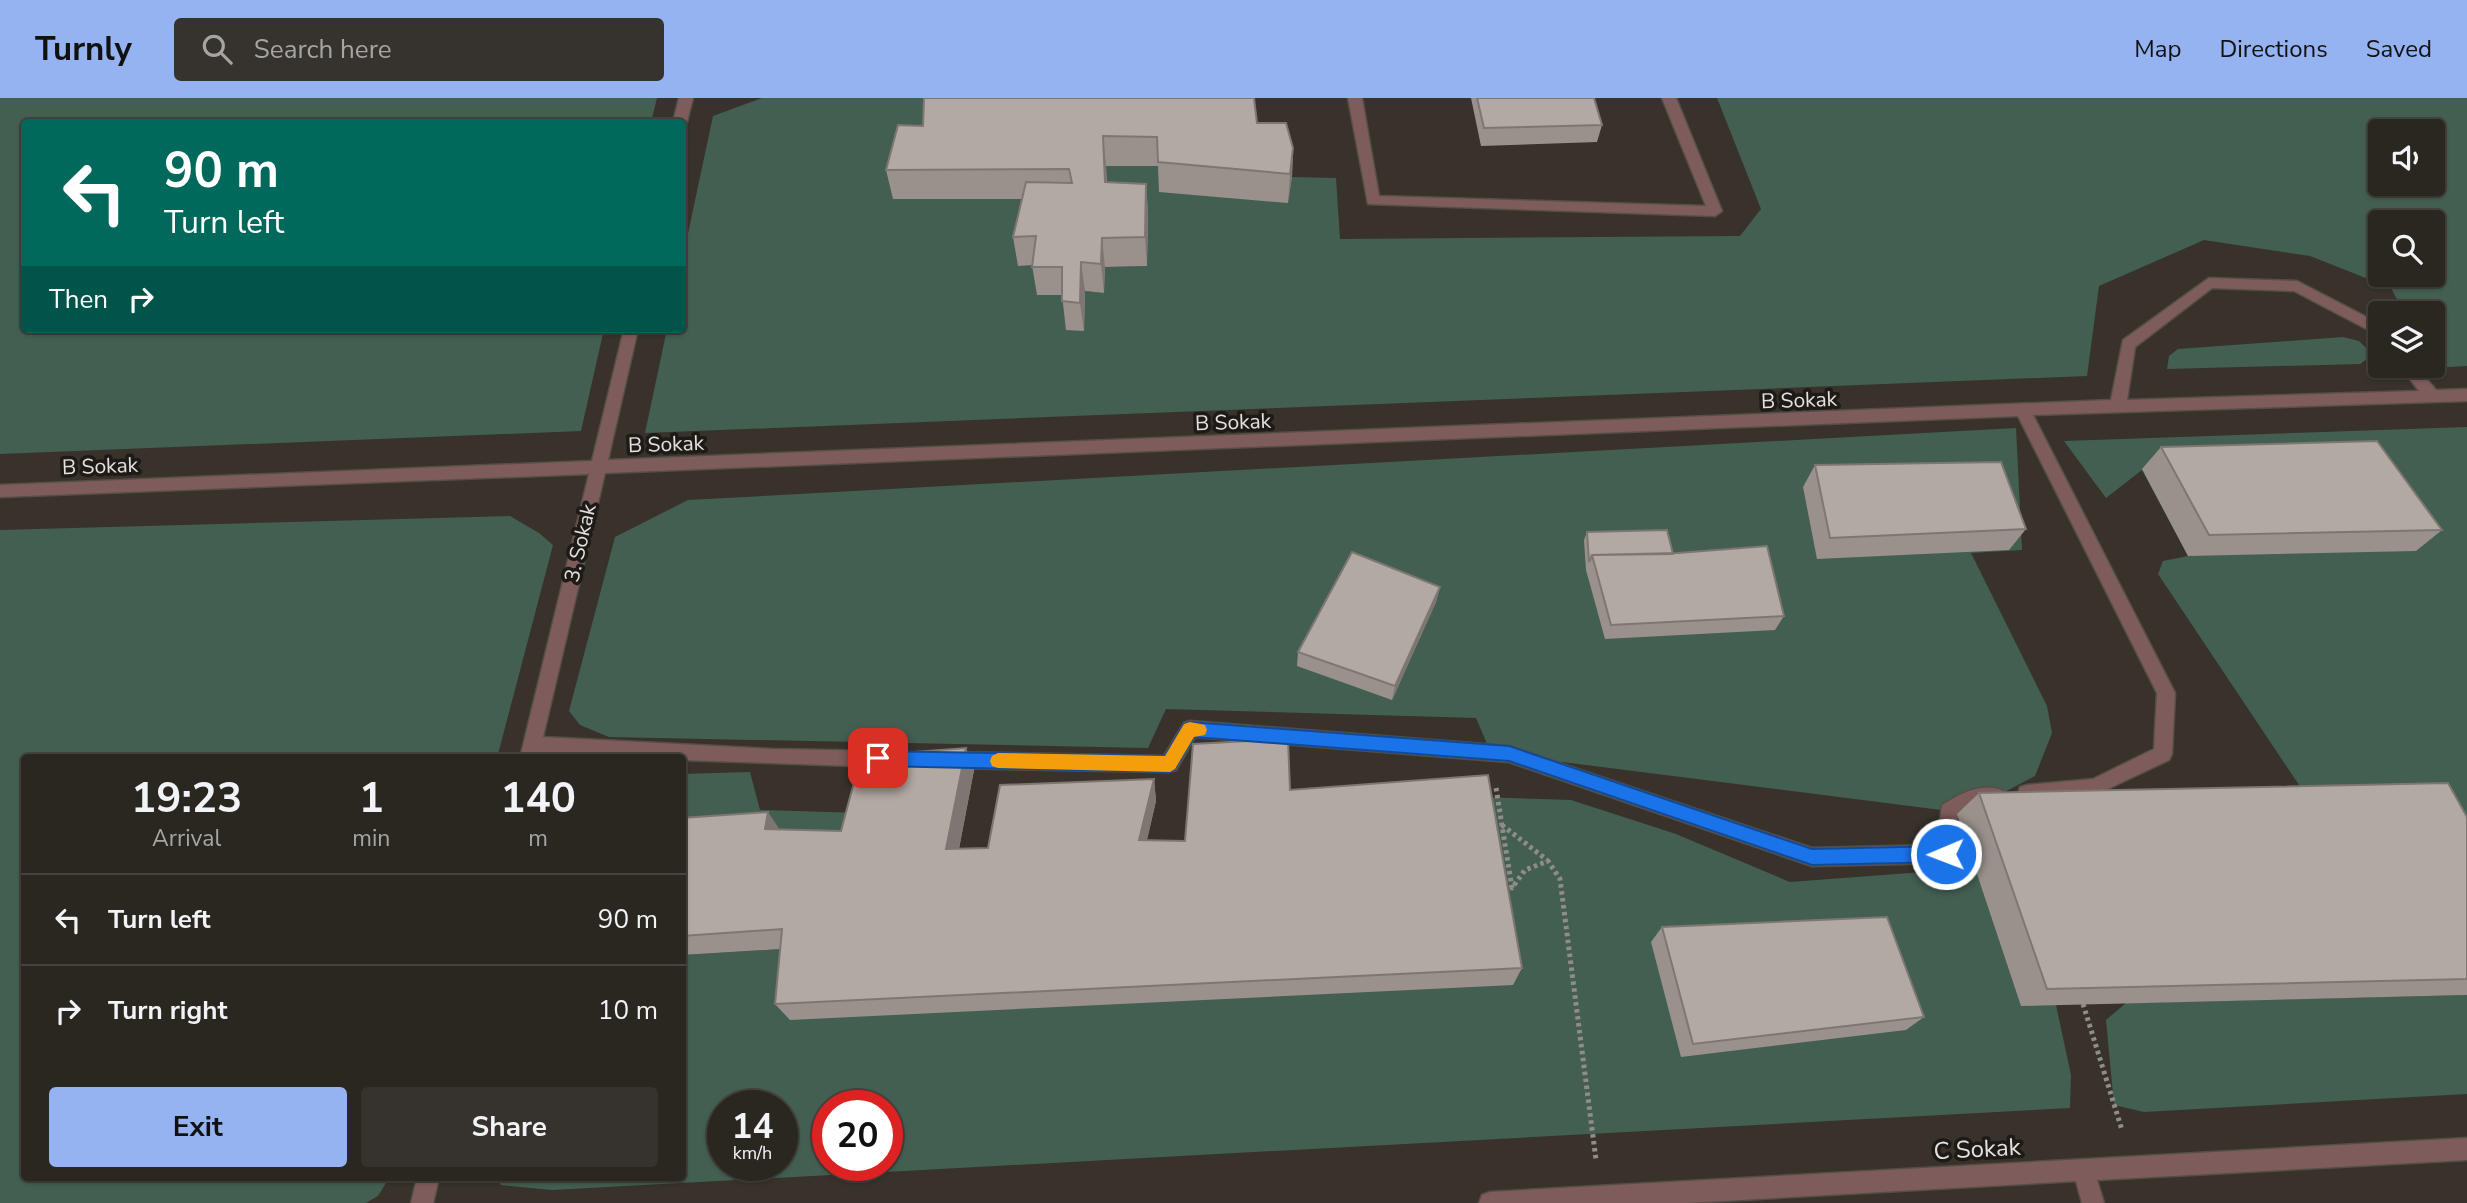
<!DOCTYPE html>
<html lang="en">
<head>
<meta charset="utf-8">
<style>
	:root { --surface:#2a2620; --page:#36322d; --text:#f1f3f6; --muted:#a5a5a5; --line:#46433e; --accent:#95b2f1 }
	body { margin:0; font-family:"Nunito Sans",sans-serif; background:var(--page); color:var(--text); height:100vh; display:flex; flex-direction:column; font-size:26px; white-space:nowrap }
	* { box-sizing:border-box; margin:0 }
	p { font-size:23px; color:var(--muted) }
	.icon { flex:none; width:38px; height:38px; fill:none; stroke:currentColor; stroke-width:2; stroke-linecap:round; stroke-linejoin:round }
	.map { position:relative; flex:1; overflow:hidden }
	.side { position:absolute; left:21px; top:656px; width:665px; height:427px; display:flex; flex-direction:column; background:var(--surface); border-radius:7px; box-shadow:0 2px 5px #0004,0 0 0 2px var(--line) }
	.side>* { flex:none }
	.hud { position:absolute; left:21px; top:21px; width:665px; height:214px; border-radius:7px; box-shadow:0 2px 5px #0004,0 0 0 2px var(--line); background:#00695c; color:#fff; overflow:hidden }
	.buttons { position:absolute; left:2368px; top:21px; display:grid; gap:14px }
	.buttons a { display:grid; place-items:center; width:77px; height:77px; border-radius:7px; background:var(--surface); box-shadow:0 2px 5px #0004,0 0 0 2px var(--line); font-size:35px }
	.speed { position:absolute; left:707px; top:992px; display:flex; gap:14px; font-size:35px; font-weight:700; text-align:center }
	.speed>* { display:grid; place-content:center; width:91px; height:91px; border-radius:50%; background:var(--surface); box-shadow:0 2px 5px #0004,0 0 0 2px var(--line); line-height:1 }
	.speed small { font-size:18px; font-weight:400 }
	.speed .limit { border:10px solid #d22; background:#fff; color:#111 }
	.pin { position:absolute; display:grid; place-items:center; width:60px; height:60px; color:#fff; margin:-30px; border-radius:14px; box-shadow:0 4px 10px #0006 }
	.me { position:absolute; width:77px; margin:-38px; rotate:269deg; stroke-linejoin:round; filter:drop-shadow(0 0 5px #0008) }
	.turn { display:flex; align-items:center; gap:24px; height:147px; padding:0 28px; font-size:32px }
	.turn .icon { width:91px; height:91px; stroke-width:2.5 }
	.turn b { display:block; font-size:49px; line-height:60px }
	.then { display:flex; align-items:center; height:66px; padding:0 28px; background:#0003; gap:14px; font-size:26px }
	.eta { display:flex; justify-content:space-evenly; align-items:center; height:119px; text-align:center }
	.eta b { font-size:42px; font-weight:700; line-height:49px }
	.cta { display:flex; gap:14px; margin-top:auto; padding:14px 28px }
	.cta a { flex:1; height:80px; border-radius:7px; background:var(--accent); color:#111; font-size:28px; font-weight:700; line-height:80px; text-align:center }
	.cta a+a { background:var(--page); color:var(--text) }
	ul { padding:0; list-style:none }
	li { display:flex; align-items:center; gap:21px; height:91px; padding:0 28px; border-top:2px solid var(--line) }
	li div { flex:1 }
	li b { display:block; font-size:26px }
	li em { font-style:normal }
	header { display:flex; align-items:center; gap:42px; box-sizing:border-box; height:98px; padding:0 35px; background:var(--accent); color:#111 }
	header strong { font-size:33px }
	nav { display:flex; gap:38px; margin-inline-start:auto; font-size:24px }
	.search { width:490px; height:63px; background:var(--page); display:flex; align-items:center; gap:18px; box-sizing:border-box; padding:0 24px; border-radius:7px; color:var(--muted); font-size:26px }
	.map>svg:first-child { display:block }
</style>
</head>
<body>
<header>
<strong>Turnly</strong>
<div class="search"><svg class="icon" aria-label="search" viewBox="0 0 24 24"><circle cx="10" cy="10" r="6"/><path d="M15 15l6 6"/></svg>Search here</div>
<nav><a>Map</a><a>Directions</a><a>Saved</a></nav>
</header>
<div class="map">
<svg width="2467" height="1105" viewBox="0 0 2467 1105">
	<rect width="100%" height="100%" fill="#38322b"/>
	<path fill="#435f52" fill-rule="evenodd" d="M0 0H657L651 24H24V231H604L581 333 0 356Z
		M762 0H933L1072 101 1018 167H1041L1085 193 1104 195 1105 169 1146 168 1108 114 1106 68H1159L1288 105 1292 79 1336 80 1340 141 1740 138 1761 111 1717 0H2467V268L2433 270 2432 215H2404L2391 190 2310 158 2204 142 2099 188 2087 278 645 335 667 231H682L683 159 713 18ZM2380 33H2432V86H2380ZM2380 124H2432V177H2380Z
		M2343 239 2359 243 2369 253 2367 261 2360 266 2167 271 2169 258 2178 251Z
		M2467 329V810L2313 708 2158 476 2163 463 2188 458 2142 372 2106 400 2064 343Z
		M2016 330 2022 452 1971 455 2047 608 2052 635 2035 678 1997 698 1949 713 1491 655 1476 620 1166 611 1148 650 609 639 580 627 569 613 615 439 688 402Z
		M510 418 539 435 553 447 497 660H24V1080H389L378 1098 366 1105H0V432Z
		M750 674 760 712 862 715 852 753 683 735 682 676Z
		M1481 699 1571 702 1676 736 1790 784 1976 770 2021 907H2056L2071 977 2070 1010 552 1092 501 1087 497 1080H682L683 857 797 850ZM723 1008H782V1068H723ZM828 1008H887V1068H828Z
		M2467 897V996L2144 1014 2114 1007 2106 922 2126 905Z"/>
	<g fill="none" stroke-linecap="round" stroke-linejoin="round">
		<g stroke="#544e47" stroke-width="3">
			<path id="service" d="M679 0H693L687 24 682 28V24H673Z
				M1348 0H1362L1379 98 1706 108 1662 0H1676L1722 113 1715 118 1368 106Z
				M2209 180 2297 183 2380 226V238L2294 193 2212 190 2135 249 2127 302 2419 293 2400 268H2416L2436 292 2467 291V303L2033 317 2175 595 2172 656 2169 662 2095 697 2027 703 2020 701 2018 695 2020 689 2027 687 2093 681 2154 651 2157 595 2018 318 605 375 543 639 773 651 882 653 888 655 891 661 888 667 882 669 682 662V660L539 654 538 660H520L589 376 0 399V387L592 363 624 231H638L608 362 2111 302 2123 242Z
				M1190 623 1509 648 1812 750 1937 747 1942 707C1959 696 1981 684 2002 692L2004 698 2002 704 1970 709 1958 717 1953 762 1946 765 1812 768 1509 664 1195 639 1176 672 1169 674 948 670 942 668 939 662 942 656 948 654 1164 658 1184 625Z
				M2467 1040V1062L2097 1082 2104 1105H2082L2076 1083 1687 1105H1479L1482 1097 1490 1094Z
				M417 1080H439L433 1105H411Z"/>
		</g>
		<path stroke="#918c87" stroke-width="5" stroke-dasharray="3.5 3.5" stroke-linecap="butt" d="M1496 690 1512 790 1525 772 1548 763 1560 781 1596 1062
			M1502 727 1547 762
			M2083 906 2122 1032"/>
		<use href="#service" fill="#7f5c5c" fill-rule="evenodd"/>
	</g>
	<path fill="#9a918c" d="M1471 0H1594L1602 27 1597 44 1481 48Z
		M1257 25 1293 50 1292 79 1288 105 1159 94 1158 68H1106L1107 84 1146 86 1148 115 1147 168 1105 169 1104 195 1085 193 1084 233 1066 232 1062 197H1037L1032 167 1018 168 1013 139 1022 101H893L886 72 923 28Z
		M2161 349 2442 432 2416 453 2188 458 2142 371Z
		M1815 367 2026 431 2009 452 1817 461 1803 389Z
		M1587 434 1673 456 1784 518 1775 532 1605 541 1586 472 1584 442Z
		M1440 489 1436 504 1392 602 1297 568 1298 554Z
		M966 650 974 672 959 751 988 750 1154 681 1156 703 1147 742 1185 743 1290 692 1522 870 1513 887 790 922 775 906 781 851 682 857V720L780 732 841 733Z
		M1979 695 2467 719V897L2021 908 1957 716Z
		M1662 829 1924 919 1906 932 1681 959 1651 844Z"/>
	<path fill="#7d7672" d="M1103 38 1106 68 1108 114 1105 84Z
		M1293 50 1292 79 1288 105 1290 76Z
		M1146 86 1148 115 1147 168 1145 139Z
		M1102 140 1105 169 1104 195 1101 166Z
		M1081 164 1085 193 1084 233 1080 205Z
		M1440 489 1436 504 1392 602 1395 588Z
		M966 650 974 672 955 771 946 751Z
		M1154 681 1156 703 1142 762 1139 742Z
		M768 714 782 735 765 731Z"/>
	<path fill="#b3a9a3" stroke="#7d7672" stroke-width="2" d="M924 0H1254L1257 25H1286L1293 50 1290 76 1158 64 1157 39 1103 38 1105 84 1146 86 1145 139 1102 140 1101 166 1081 164 1080 205 1062 203V169H1032L1036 138 1013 139 1026 84 1072 85 1069 71 886 72 898 27 923 28Z
		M1477 0H1594L1602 27 1484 30Z
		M2377 343 2442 432 2209 437 2161 349Z
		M2001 364 2026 431 1830 440 1815 367Z
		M1667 432 1673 456 1592 457 1589 464 1587 434Z
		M1767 448 1784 518 1611 527 1592 457 1678 455Z
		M1352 454 1440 489 1395 588 1298 554Z
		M1288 641 1290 692 1488 677 1522 870 775 906 782 831 682 838V720L768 714 765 731 841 733 861 658 966 650 946 751 988 750 1000 687 1154 681 1139 742 1185 743 1193 646Z
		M2448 685 2467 719V881L2047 891 1979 695Z
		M1887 819 1924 919 1693 946 1662 829Z"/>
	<path fill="#1a73e8" stroke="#114b97" stroke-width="2" d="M1190 624 1509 648 1812 751 1946 748 1953 751 1955 756 1953 762 1946 764 1812 767 1509 663 1194 639 1175 671 1170 674 878 668 873 666 870 660 873 655 878 653 1165 658 1184 626Z"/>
	<path fill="#f59e0b" d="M1190 624 1205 627 1207 632 1205 637 1194 639 1175 671 1170 674 998 670 992 668 990 663 992 658 998 655 1165 658 1184 626Z"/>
	<g text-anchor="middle" stroke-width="7" stroke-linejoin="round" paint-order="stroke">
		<g font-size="21" fill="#e5e0dc" stroke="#1d1a17">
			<text transform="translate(1799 302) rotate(-2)" y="7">B Sokak</text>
			<text transform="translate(1233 324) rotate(-2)" y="7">B Sokak</text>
			<text transform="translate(666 346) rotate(-2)" y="7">B Sokak</text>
			<text transform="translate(100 368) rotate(-2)" y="7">B Sokak</text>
			<text transform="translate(580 445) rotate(-77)" y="7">3. Sokak</text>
		</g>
		<g font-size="24" fill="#e5e0dc" stroke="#1d1a17">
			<text transform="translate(1977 1051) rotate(-3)" y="8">C Sokak</text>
		</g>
	</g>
</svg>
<div class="buttons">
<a><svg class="icon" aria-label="sound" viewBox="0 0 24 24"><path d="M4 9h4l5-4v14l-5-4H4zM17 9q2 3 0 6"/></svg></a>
<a><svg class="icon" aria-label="search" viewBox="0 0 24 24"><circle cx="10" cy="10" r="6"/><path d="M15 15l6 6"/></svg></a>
<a><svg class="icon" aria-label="layers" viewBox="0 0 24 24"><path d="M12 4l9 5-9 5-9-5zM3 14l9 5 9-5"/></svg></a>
</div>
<div class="speed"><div>14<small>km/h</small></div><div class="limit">20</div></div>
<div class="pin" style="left:878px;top:660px;background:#d93025"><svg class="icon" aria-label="arrive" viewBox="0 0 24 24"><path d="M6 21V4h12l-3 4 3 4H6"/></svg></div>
<svg class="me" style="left:1946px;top:756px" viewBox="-20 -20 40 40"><circle r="17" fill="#1a73e8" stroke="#fff" stroke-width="3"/><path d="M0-11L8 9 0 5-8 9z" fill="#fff"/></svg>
<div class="hud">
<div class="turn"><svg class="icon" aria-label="left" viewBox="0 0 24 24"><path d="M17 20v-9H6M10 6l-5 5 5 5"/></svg><div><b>90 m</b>Turn left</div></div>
<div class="then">Then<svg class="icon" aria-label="right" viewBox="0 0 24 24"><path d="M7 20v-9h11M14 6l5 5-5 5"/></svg></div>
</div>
<section class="side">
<div class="eta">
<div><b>19:23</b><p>Arrival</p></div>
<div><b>1</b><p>min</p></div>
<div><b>140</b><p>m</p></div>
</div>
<ul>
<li><svg class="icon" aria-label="left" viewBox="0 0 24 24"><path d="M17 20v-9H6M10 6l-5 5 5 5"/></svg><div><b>Turn left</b></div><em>90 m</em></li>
<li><svg class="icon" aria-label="right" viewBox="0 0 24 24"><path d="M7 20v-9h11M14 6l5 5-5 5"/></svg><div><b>Turn right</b></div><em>10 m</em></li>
</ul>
<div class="cta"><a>Exit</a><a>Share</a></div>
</section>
</div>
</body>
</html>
